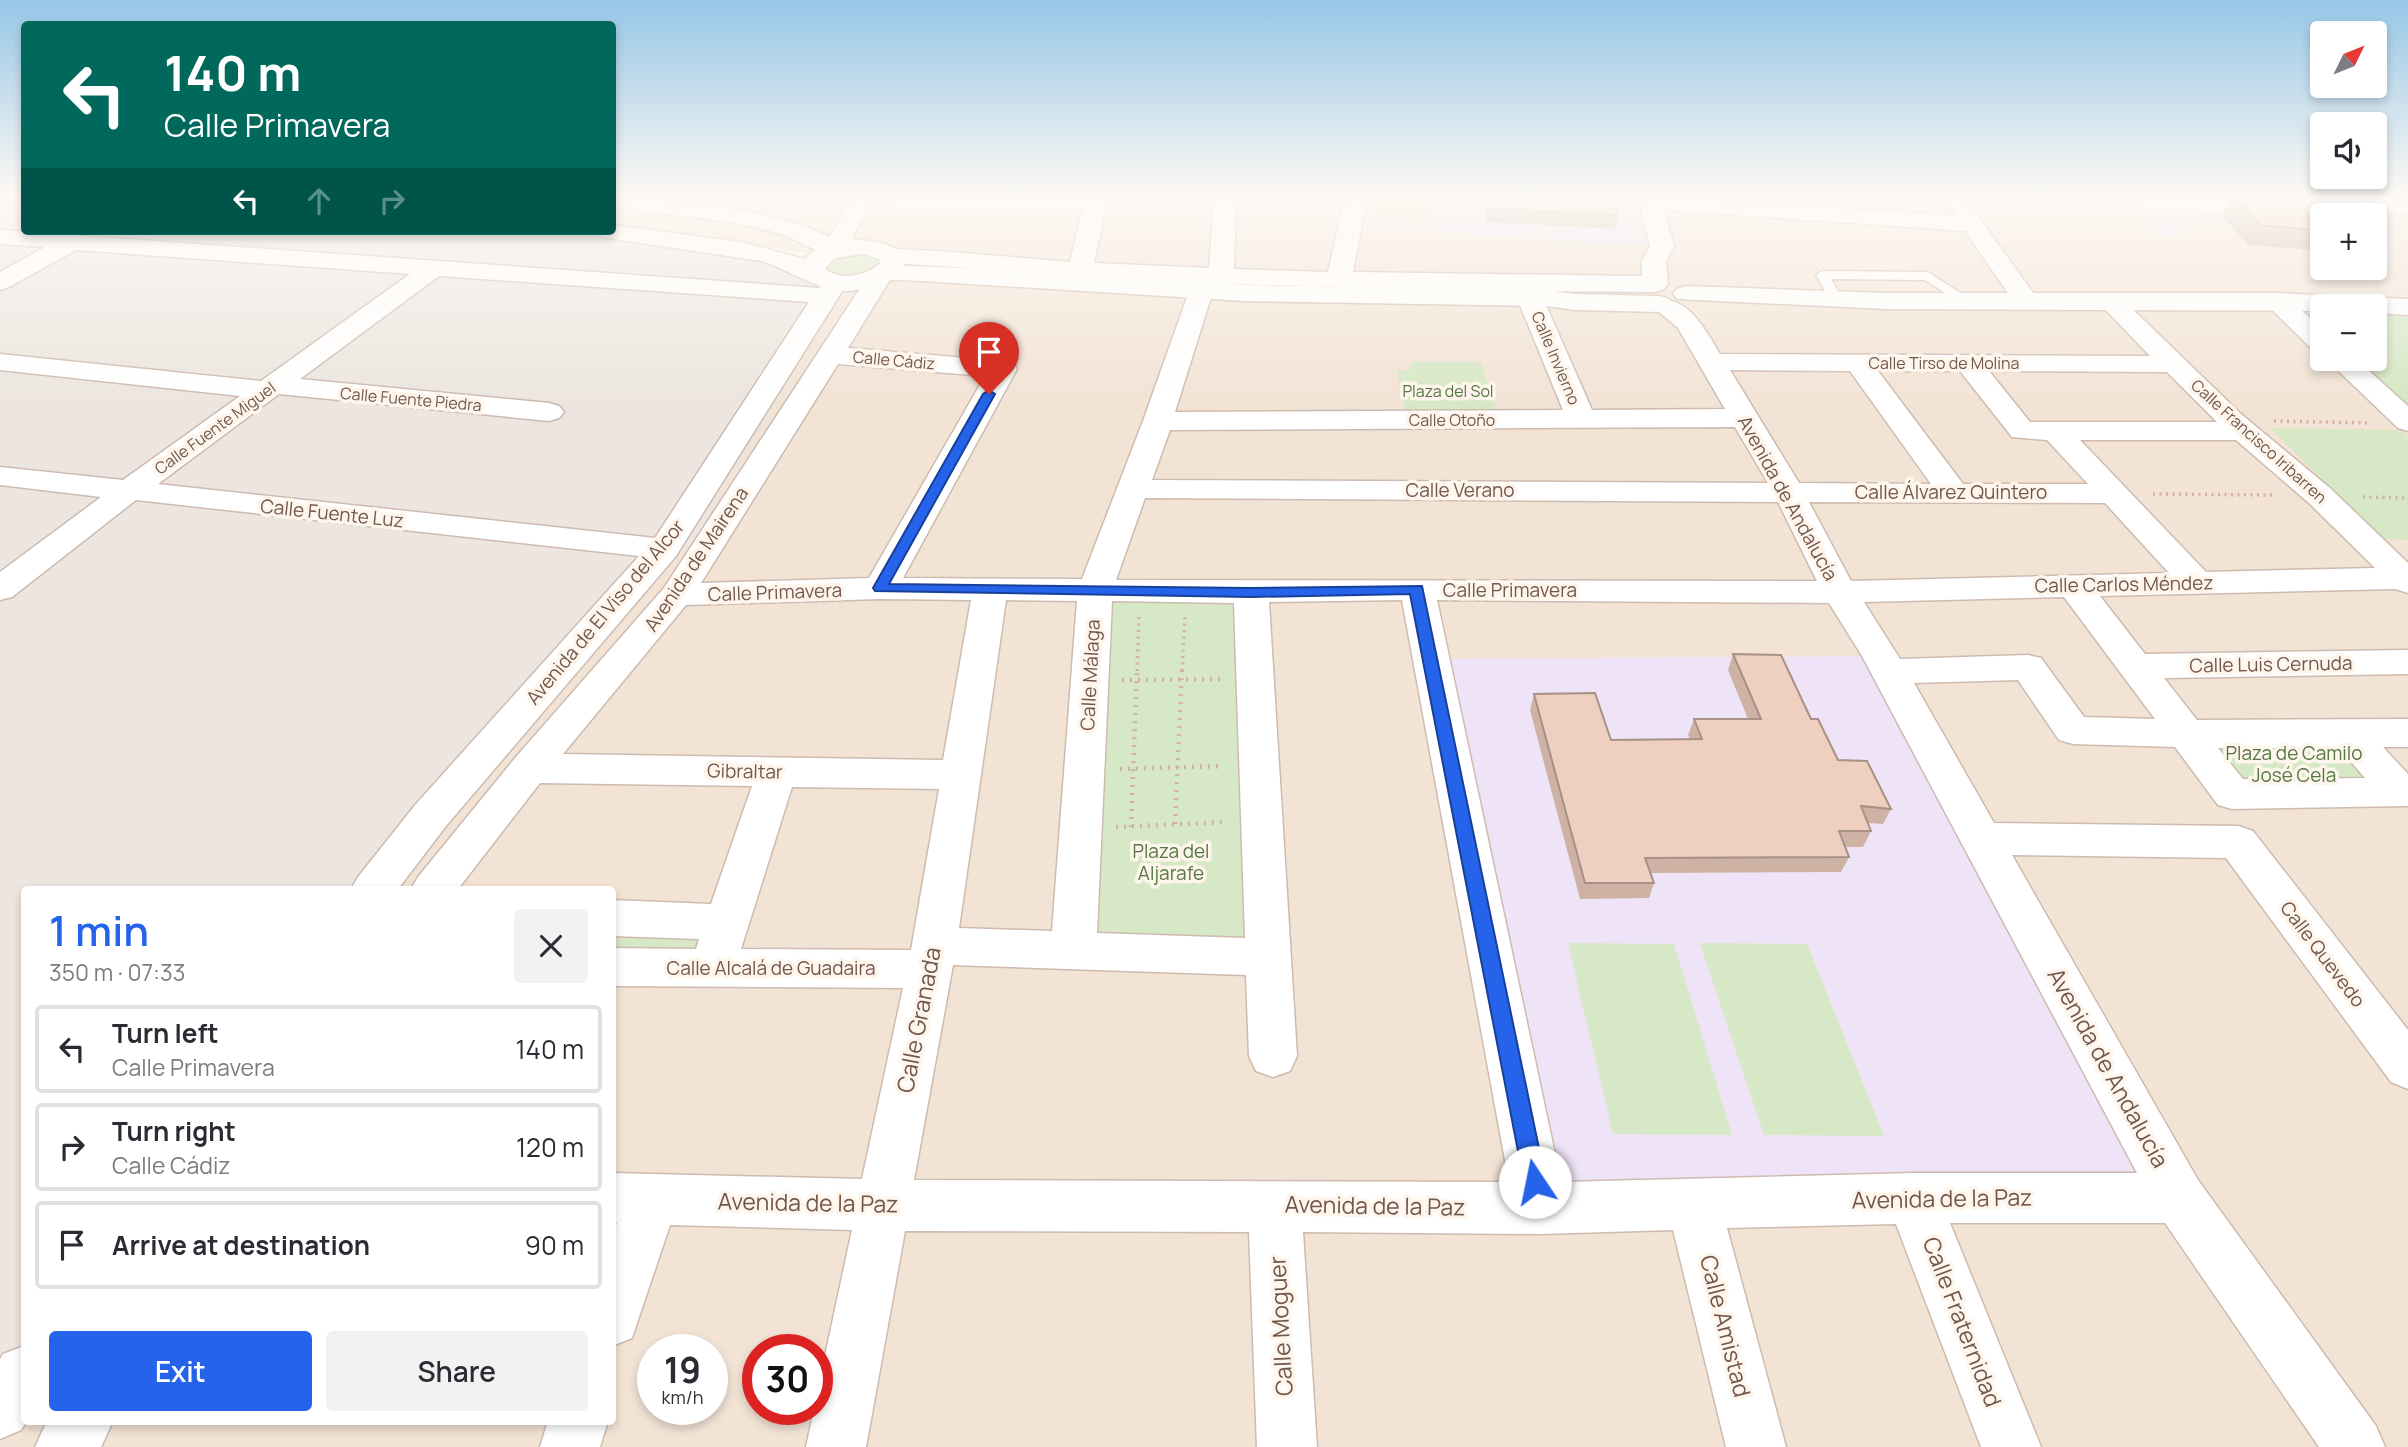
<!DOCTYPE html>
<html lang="en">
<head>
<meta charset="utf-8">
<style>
	:root { --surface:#fff; --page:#f2f2f3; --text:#2b2b33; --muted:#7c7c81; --line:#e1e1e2; --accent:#2563eb }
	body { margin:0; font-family:Manrope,sans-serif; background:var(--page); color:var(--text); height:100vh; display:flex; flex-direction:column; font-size:26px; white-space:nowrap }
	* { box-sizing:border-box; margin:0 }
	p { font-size:23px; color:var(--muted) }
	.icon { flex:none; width:38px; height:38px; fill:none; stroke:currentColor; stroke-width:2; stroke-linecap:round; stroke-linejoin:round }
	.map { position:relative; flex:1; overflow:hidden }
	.details { position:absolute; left:21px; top:886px; width:595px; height:539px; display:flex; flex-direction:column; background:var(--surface); border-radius:7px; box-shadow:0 4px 10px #0003 }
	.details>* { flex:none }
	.hud { position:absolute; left:21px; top:21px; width:595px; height:214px; border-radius:7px; box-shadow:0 4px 10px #0003; background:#00695c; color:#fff; overflow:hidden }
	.needle { width:46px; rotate:47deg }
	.controls { position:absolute; left:2310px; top:21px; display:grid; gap:14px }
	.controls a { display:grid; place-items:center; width:77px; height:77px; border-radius:7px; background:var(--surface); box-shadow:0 4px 10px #0003; font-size:35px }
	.speed { position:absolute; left:637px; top:1334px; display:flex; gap:14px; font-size:35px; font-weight:700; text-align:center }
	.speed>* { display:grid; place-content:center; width:91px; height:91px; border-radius:50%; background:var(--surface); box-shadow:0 4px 10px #0003; line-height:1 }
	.speed small { font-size:18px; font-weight:400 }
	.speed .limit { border:10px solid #d22; background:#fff; color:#111 }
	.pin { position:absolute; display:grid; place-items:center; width:60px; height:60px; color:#fff; margin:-72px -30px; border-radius:50% 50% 50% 0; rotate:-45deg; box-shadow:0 0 7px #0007 }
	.pin .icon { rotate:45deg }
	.me { position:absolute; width:77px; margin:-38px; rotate:349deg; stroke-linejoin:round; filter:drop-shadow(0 0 5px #0008) }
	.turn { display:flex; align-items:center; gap:24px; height:147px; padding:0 28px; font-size:32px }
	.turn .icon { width:91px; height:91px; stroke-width:2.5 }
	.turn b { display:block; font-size:49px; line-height:60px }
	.lanes { display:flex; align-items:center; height:66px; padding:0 28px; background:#0003; justify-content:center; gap:35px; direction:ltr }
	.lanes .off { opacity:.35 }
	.round { display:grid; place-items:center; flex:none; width:74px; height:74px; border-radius:7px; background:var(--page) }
	.head { display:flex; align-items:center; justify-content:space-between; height:119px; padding:0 28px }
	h1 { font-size:42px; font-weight:600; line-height:52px; color:var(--accent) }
	.action { display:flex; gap:14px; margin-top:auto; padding:14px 28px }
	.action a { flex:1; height:80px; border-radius:7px; background:var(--accent); color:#fff; font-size:28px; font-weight:600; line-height:80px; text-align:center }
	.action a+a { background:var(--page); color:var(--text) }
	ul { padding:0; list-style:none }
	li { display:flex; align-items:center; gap:21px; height:88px; margin:0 14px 10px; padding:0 14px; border:4px solid var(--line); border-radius:7px }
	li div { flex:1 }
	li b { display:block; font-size:26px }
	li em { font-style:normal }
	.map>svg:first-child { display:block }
</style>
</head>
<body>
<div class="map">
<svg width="2408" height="1447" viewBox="0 0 2408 1447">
	<rect width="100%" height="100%" fill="#fbf2e6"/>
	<path fill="#f2e3d5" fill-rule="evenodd" d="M613 197H2408V1447H0L24 1413V1421H612V889H394L425 849 697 534 851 258 613 227ZM2322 215H2375V268H2322ZM2322 306H2375V359H2322ZM653 1349H712V1409H653ZM758 1349H817V1409H758Z"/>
	<path fill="#fbe2db" d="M1856 252 1881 253 1889 259 1911 260 1921 271 1914 272 1921 286H1864L1846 267 1847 259 1861 258Z"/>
	<path fill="#ece5e0" d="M0 197H24V231H570L750 257 843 288 697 534 425 849 394 889H24V1413L0 1447Z"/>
	<path fill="#efe3f7" d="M1356 197H1649L1661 247 1350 226Z
		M2137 204 2226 211 2236 224 2174 219 2182 237 2158 235Z
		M1880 656 2179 1198 1540 1208 1430 659Z"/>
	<path fill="#d6e8c5" d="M1376 197H1436L1433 224 1371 220Z
		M863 250 887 262 870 276H828L820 263 824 259Z
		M2281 303 2408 307V422L2341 359H2375V306H2322V341Z
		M1412 362H1481L1500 420H1406L1397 370H1410Z
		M2271 428 2401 430 2408 437V540L2380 539Z
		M1095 590 1251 592 1268 957 1073 951Z
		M2187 734H2349L2401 793 2232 794Z
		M625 918 729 922 712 968 612 949Z
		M1568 943 1674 944 1732 1135 1613 1134Z
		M1700 943 1807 944 1884 1136 1764 1135Z"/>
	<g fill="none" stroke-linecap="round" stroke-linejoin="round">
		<g stroke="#cebbb0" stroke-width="3">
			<path id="lane" d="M1822 271 1928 272 1971 300 1970 303H1960L1925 280 1831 279 1843 300 1837 304 1832 303 1816 275Z"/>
		</g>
		<g stroke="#cebbb0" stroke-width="3">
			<path id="street" d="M612 197C669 197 780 211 829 237L854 197H876L854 234 847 255C825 260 801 240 780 234 727 217 668 216 612 208Z
				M883 197H1108L1094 263 1209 268 1214 197H1236L1234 269 1328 272 1345 197H1367L1353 272 1642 276V261L1650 247 1638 197H1673L1956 216 1947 202 1950 197H1964L2039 301 2035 306 2026 309 2017 306 1965 231 1664 210 1674 247 1666 261 1668 284 1664 289 1655 292 1532 291 1539 293 1543 298 1592 410 1725 409 1678 328 1652 306 1656 301C1687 293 1706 331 1720 354L2150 356 2097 301 2101 296 2110 293 2119 296 2241 414 2331 489 2408 563V593L2395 589 2100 596 2145 654 2408 650V674L2164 678 2197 720 2408 719V747H2383L2408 774V806L2232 809 2218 805 2175 747 2073 744 2059 740 2018 680 1914 683 1994 823 2238 826 2253 831 2408 1030V1089L2391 1082 2226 858 2012 855 2198 1180 2376 1426 2385 1447H2319L2165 1223H1950L2041 1447H1981L1896 1224 1727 1228 1786 1447H1726L1673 1230 1540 1234 1303 1232 1317 1447H1257L1249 1232 905 1231 866 1447H806L814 1409H817V1393L852 1230 670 1225 632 1338 612 1346V1236L617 1223H612V1173L862 1179 903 988 612 986V948L696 949 699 939 612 936V900L711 904 752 786 540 783 458 889H411L418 877 515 758 664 588 872 270 881 268 890 270 893 275 848 348 1003 361 1013 363 1017 369 903 578 1082 579 1143 421 1191 286 1200 283 1209 286 1213 291 1175 412 1563 410 1517 298 1521 293 1528 291 1221 284 891 263 882 261 879 256 882 251 891 249 940 251 1070 262 1082 211 891 208 883 206 880 201ZM838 364 985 376 869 578 701 583ZM1730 370 1850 371 1931 484 1799 483ZM1878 371H1960L2012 437 2047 440 2088 484H1963ZM1989 371 2167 372 2217 422H2030ZM1735 427 1768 483 1152 480 1170 430ZM2080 440H2236L2309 503 2375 568 2206 572ZM1145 498 1778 502 1817 581 1116 580ZM1809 502 2105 503 2169 573 1851 581ZM2064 597 2155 719 2084 717 2041 658 2028 655 1900 659 1864 602ZM880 599 971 600 943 760 563 754 686 605ZM1006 600 1077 601 1052 931 959 928ZM1402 600 1509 1182 914 1180 953 965 1246 975 1249 1056 1256 1071 1273 1077 1290 1071 1297 1056 1269 602ZM1437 600 1829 603 1862 656 2137 1173H1913L1561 1182ZM1112 601 1234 603 1245 938 1097 933ZM2218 748H2339L2365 778 2243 779ZM792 787 939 789 911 950 741 949Z
				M2065 197H2190L2278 202 2284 197H2309L2291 214 2283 216 2076 204 2068 202Z
				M2346 197H2385L2408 202V216L2349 202Z
				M0 230 819 288 826 277 835 274 844 277 848 282 676 556 446 826 398 889H351L358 877 416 804 639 556 136 500 12 597 0 600V572L101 497 0 485V467L123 480 240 396 0 370V354L261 381 410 274 76 250 9 287 0 290V272L45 247 0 244ZM439 276 809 302 655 538 158 484 279 394 549 421 559 418 564 412 559 406 549 403 300 379Z
				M2277 293 2286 296 2322 329V351L2312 349 2268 306 2264 301 2268 296Z
				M2326 359H2356L2408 406V431L2398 428Z
				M24 1346V1421H27L21 1430 0 1439V1359L3 1354Z
				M47 1421H113L101 1447H35Z
				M548 1421H608L600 1447H540Z"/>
		</g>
		<g stroke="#d1bbad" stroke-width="3">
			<path id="secondary" d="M612 225 741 242 805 259C825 233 874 236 900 251L904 266 1002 269 1244 285 1546 290 1575 294 1660 296 1669 299 1673 304 1669 309 1660 312 1575 310 1546 306 1244 301 923 281C912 281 900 279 890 280 874 283 860 292 842 291 815 289 788 269 761 261L607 238 599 236 595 231H612ZM863 254 879 259 880 264C864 276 842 281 825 269L835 258Z
				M1686 286 1885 293H2277L2408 299V315L2375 313V306H2322V311L1885 309 1677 299 1673 294 1677 289Z"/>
		</g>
		<path stroke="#d4b2a2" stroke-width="3.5" stroke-dasharray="2 4.5" stroke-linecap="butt" d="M2274 421 2370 423
			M2153 494 2274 495
			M2363 497 2408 498
			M1137 671 1139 616
			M1182 671 1185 616"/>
		<path stroke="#d4b2a2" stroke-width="4.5" stroke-dasharray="2 6" stroke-linecap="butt" d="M1122 680 1222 679
			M1120 769 1223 766
			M1175 824 1182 670
			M1116 827 1227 822
			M1131 827 1137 670"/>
		<use href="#lane" fill="#fff" fill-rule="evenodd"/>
		<use href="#street" fill="#fff" fill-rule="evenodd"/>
		<use href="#secondary" fill="#fff" fill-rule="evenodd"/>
	</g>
	<path fill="#ceb2a4" d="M1488 197 1618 215 1615 229 1485 222Z
		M2231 197H2249L2322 215V251L2248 245 2221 215Z
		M1733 654 1811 719 1838 760 1891 809 1883 824 1868 823 1871 831 1863 847H1845L1849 857 1841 872 1651 873 1654 883 1649 898 1580 899 1530 710 1534 694 1611 740 1690 739 1688 735 1694 719H1748L1728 670Z"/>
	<path fill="#efcfbf" stroke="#a79186" stroke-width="2" d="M1489 197H1614L1618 215 1487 209Z
		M2233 197 2294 199 2302 197H2309L2327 215H2322V231L2259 225Z
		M1733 654 1781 655 1811 719H1818L1838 760 1867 761 1891 809 1861 806 1871 831H1839L1849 857 1645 858 1654 883H1585L1534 694 1595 693 1611 740 1702 739 1694 719H1761Z"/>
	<linearGradient id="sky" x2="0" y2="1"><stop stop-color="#96c6e6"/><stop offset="0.49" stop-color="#fdf9f4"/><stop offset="1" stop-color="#fdf9f4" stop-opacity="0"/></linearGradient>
	<rect width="2408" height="399" fill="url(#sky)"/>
	<path fill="#2563eb" stroke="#184099" stroke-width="2" d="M989 390 995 394 889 584 1251 588 1422 586 1546 1182 1542 1189 1535 1192 1527 1189 1524 1182 1410 594 1251 597 875 591 873 588 983 394Z"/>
	<g text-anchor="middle" stroke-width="7" stroke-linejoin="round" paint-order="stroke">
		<g font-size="16" fill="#73574c" stroke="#fef6ec">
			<text transform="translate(1556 358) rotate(67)" y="6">Calle Invierno</text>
			<text transform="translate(894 360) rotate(5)" y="6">Calle Cádiz</text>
			<text x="1944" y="369">Calle Tirso de Molina</text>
			<text transform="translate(411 399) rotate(5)" y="6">Calle Fuente Piedra</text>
			<text x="1452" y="426">Calle Otoño</text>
			<text transform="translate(215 428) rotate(-36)" y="6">Calle Fuente Miguel</text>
			<text transform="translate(2259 441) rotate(42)" y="6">Calle Francisco Iribarren</text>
		</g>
		<g font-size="16" fill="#577845" stroke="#fef6ec">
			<text x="1448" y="397">Plaza del Sol</text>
		</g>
		<g font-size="19" fill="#73574c" stroke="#fef6ec">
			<text x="1460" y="497">Calle Verano</text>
			<text x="1951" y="499">Calle Álvarez Quintero</text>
			<text transform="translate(1788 498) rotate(61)" y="7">Avenida de Andalucía</text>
			<text transform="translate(332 513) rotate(6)" y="7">Calle Fuente Luz</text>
			<text transform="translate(696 559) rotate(-56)" y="7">Avenida de Mairena</text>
			<text transform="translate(2124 584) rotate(-1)" y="7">Calle Carlos Méndez</text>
			<text x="1510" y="597">Calle Primavera</text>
			<text transform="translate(775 592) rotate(-2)" y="7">Calle Primavera</text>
			<text transform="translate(605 612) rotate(-50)" y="7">Avenida de El Viso del Alcor</text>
			<text transform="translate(2271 664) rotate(-1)" y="7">Calle Luis Cernuda</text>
			<text transform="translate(1090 675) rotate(-87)" y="7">Calle Málaga</text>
			<text transform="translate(745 771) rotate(1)" y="7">Gibraltar</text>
			<text transform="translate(2323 954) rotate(53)" y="7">Calle Quevedo</text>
			<text x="771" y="975">Calle Alcalá de Guadaira</text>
		</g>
		<g font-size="19" fill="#577845" stroke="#fef6ec">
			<text x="2294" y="760">Plaza de Camilo<tspan x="2294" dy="22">José Cela</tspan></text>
			<text x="1171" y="858">Plaza del<tspan x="1171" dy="22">Aljarafe</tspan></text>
		</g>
		<g font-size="23" fill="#73574c" stroke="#fef6ec">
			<text transform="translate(919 1020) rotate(-79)" y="8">Calle Granada</text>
			<text transform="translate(2108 1068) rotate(61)" y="8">Avenida de Andalucía</text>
			<text transform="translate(1942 1199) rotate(-1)" y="8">Avenida de la Paz</text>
			<text transform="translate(808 1203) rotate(1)" y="8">Avenida de la Paz</text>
			<text transform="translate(1375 1206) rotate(1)" y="8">Avenida de la Paz</text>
			<text transform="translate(1962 1322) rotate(69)" y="8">Calle Fraternidad</text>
			<text transform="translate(1281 1326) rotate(-93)" y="8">Calle Moguer</text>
			<text transform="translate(1725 1326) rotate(76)" y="8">Calle Amistad</text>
		</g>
	</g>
</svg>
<div class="controls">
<a><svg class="needle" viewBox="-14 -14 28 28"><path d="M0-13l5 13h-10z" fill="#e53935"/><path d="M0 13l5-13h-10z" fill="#7c7c81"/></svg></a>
<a><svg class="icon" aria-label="sound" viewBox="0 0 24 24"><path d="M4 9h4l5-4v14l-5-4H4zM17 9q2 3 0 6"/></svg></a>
<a>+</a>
<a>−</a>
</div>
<div class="speed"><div>19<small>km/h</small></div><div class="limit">30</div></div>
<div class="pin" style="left:989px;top:394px;background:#d93025"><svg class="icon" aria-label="arrive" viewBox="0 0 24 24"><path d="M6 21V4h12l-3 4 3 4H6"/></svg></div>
<svg class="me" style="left:1535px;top:1182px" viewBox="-20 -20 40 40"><circle r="19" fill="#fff"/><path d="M0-13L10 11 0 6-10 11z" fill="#2563eb"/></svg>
<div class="hud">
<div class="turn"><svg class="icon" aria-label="left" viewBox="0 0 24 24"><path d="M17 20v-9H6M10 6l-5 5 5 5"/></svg><div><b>140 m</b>Calle Primavera</div></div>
<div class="lanes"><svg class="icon" aria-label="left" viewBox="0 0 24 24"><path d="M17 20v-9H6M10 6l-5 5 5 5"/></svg><svg class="icon off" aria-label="ahead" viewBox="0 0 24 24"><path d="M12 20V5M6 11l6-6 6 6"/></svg><svg class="icon off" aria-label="right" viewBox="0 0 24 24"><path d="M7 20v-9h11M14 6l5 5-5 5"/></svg></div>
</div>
<section class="details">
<div class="head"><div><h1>1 min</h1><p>350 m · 07:33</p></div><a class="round"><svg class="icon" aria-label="close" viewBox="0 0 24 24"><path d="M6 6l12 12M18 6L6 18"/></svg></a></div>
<ul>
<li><svg class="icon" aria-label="left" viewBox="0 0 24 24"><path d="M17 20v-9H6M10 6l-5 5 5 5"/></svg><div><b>Turn left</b><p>Calle Primavera</p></div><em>140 m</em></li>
<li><svg class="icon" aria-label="right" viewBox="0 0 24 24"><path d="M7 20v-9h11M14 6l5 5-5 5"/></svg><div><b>Turn right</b><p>Calle Cádiz</p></div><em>120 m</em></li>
<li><svg class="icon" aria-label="arrive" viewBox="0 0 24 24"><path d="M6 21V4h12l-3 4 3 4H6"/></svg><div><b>Arrive at destination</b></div><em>90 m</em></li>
</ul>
<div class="action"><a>Exit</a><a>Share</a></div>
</section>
</div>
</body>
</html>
